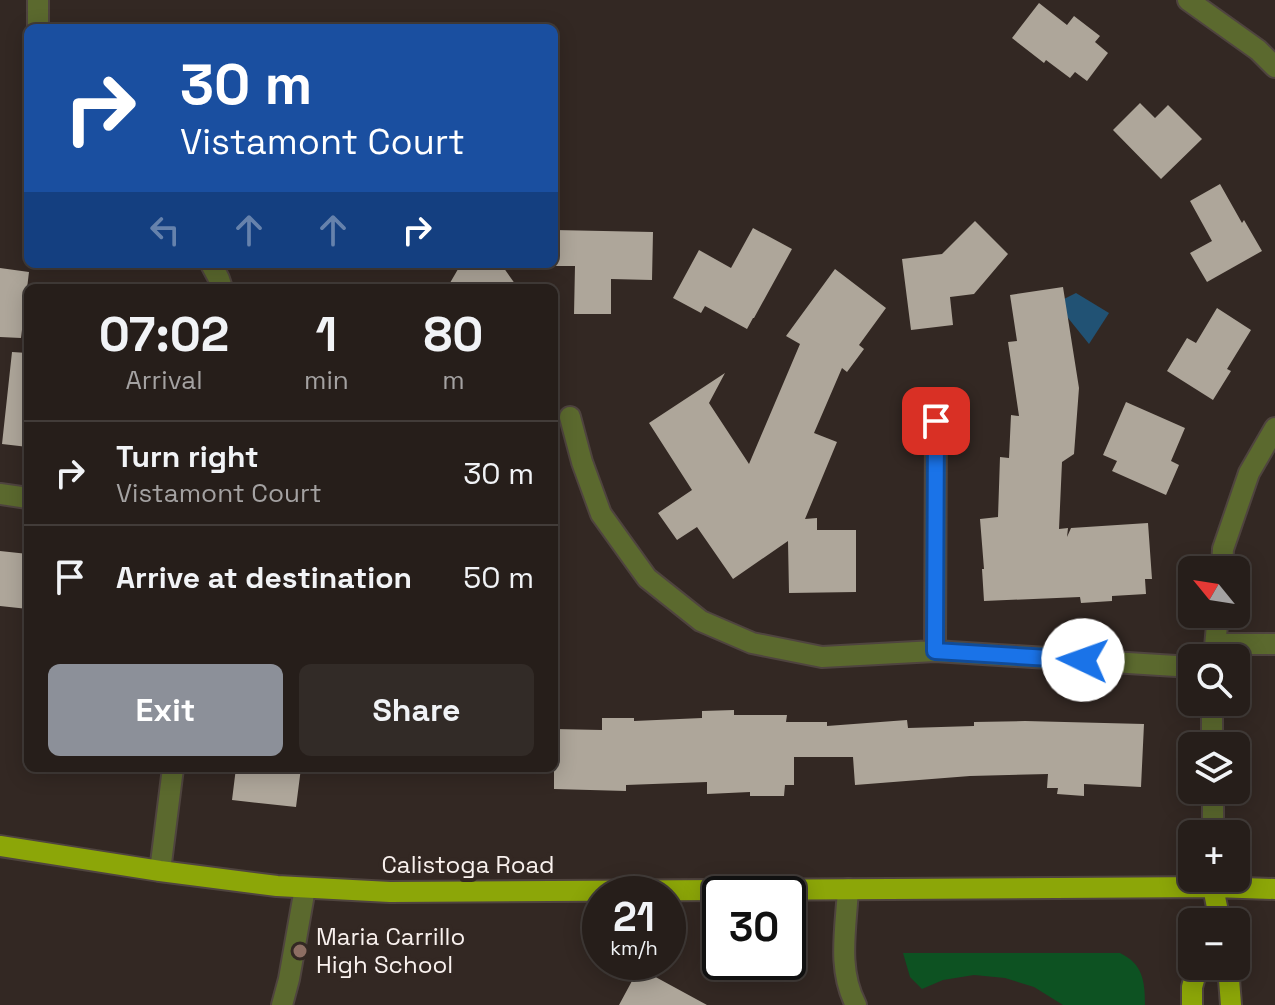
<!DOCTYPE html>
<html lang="en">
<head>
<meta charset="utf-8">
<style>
	:root { --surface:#261e1a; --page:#322b27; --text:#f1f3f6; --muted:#a4a2a2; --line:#423c39; --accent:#8c9099 }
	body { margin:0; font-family:"Space Grotesk",sans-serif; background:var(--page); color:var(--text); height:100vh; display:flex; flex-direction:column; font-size:30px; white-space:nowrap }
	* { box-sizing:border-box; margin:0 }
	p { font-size:26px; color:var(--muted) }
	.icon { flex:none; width:44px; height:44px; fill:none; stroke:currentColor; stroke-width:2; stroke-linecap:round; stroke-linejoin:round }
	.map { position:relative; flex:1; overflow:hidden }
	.details { position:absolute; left:24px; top:284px; width:534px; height:488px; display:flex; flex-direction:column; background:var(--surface); border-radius:12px; box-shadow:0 4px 20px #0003,0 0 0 2px var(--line) }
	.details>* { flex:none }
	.top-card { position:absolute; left:24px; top:24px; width:534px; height:244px; border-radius:12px; box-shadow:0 4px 20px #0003,0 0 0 2px var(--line); background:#1a4fa0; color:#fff; overflow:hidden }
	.needle { width:52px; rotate:300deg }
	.controls { position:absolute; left:1178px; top:556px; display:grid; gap:16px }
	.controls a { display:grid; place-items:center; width:72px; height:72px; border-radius:12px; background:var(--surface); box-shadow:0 4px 20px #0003,0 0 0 2px var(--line); font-size:40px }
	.speed { position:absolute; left:582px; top:876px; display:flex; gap:16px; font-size:40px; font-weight:700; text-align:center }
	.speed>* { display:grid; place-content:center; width:104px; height:104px; border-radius:50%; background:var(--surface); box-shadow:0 4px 20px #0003,0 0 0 2px var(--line); line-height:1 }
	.speed small { font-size:20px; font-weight:400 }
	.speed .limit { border:4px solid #111; border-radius:12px; background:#fff; color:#111 }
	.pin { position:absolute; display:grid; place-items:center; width:68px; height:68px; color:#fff; margin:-34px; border-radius:16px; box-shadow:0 4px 12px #0006 }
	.me { position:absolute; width:88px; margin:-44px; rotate:273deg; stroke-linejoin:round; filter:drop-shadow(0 0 6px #0008) }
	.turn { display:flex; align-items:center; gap:28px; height:168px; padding:0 24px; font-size:36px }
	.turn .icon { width:104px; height:104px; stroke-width:2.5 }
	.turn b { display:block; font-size:56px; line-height:68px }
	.lanes { display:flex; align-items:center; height:76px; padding:0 24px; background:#0003; justify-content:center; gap:40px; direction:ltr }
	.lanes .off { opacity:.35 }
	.eta { display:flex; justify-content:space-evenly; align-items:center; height:136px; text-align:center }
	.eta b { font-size:48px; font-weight:800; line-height:56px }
	.action { display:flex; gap:16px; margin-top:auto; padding:16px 24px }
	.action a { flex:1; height:92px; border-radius:12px; background:var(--accent); color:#fff; font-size:32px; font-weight:800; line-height:92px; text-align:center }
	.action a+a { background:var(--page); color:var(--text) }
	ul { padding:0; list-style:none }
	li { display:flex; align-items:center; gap:24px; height:104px; padding:0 24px; border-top:2px solid var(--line) }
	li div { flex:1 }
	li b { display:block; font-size:30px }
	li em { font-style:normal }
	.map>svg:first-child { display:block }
</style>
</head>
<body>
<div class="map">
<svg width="1275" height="1005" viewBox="0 0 1275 1005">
	<rect width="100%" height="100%" fill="#332823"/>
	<path fill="#0d5222" d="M903 953H1120C1143 964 1145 981 1145 1005H1063L1034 987 1005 978 974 975 943 980 922 989 910 977Z"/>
	<path fill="#215274" d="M1076 293 1109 313 1089 344 1056 303Z"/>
	<path fill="#aea69a" d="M1039 3 1067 25 1074 16 1100 36 1095 42 1108 53 1087 81 1075 72 1070 78 1046 60 1044 63 1012 38Z
		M1140 103 1155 118 1168 105 1202 139 1161 179 1113 130Z
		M1220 184 1242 223 1244 220 1262 251 1207 282 1190 253 1212 241 1190 201Z
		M975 221 1008 254 974 294 950 297 953 325 911 330 902 259 942 254Z
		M753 228 792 249 754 318H753L747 329 705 306 701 313 673 298 699 250 731 268Z
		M554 230 653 232 652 280 611 279V314H574L575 266H554Z
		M461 264H501L518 288H447Z
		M0 268 29 272 21 338 0 337Z
		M835 269 886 308 859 345 864 349 847 372 842 368 814 433 837 442 805 519 817 518V530H856V592L789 593 788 541 733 579 697 527 677 540 658 513 692 490 649 423 725 373 709 403 749 464 800 344 786 336Z
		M1063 287 1079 388 1074 454 1062 462 1059 529 1068 528 1067 537 1071 528 1148 523 1152 579H1145L1146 594 1112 596V601L1081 603 1080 597 984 601 982 569H984L980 519 998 517 1000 457 1009 458 1011 415 1019 416 1008 342 1017 341 1010 295Z
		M1217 308 1251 330 1227 369 1231 371 1213 400 1167 371 1187 338 1196 343Z
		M12 352 28 353V447L2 444Z
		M1126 402 1185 428 1171 461 1179 465 1166 495 1112 471 1117 461 1103 455Z
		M0 551 28 554V609L0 606Z
		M734 710V715H787L786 722H827V726L907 720 908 728 974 726V722L1025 721 1144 724 1141 787 1084 784V796L1057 794 1058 788H1047L1048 774 970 776 855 785 853 757H794V785H785L784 796H750V792L707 794V782L626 785V791L554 789V729L602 730V718H634V721L702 718V711Z
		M236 768H301L296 807 232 800Z
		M639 968 707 1005H619Z"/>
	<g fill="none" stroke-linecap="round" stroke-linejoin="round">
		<g stroke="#4f443f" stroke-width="24">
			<path id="minor" d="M38 0V28
				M1188 0 1258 50 1275 67
				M211 264 219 279 222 288
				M570 417 582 462 601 514 647 578 701 621 752 643 822 657 935 651 1192 667
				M0 494 28 498
				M1222 570 1223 549 1249 473 1275 428
				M1216 644H1275
				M935 651 936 421
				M1214 658 1218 614
				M1212 702V746
				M1213 790V834
				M160 871 173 768
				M848 889C846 928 837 969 856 1005
				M282 1005 289 979 305 888"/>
		</g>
		<g stroke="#4f443f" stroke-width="24">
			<path id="major" d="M0 846 160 871 277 886 390 892 1213 887 1275 889
				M1213 887 1220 922
				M1228 966 1231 1005
				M1192 1005V987L1198 966"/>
		</g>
		<use href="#minor" stroke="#5b692e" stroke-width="20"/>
		<use href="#major" stroke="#8ca608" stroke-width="20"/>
	</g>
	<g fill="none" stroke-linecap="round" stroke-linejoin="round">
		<g stroke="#114b97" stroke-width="20">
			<path id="route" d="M936 421 935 651 1083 660"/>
		</g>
		<use href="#route" stroke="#1a73e8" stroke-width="14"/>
	</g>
	<circle fill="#8d6e63" stroke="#332823" stroke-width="3" cx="300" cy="951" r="8"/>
	<g text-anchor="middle" stroke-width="8" stroke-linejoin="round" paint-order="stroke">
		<g font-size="24" fill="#f9f1ee" stroke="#332823">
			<text x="468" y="873">Calistoga Road</text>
		</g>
		<g font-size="24" fill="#f9f1ee" stroke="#332823" text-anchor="start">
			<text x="316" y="945">Maria Carrillo<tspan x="316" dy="28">High School</tspan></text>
		</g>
	</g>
</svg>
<div class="controls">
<a><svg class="needle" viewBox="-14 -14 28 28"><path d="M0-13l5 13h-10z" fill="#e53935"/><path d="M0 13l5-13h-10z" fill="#a4a2a2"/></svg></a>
<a><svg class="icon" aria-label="search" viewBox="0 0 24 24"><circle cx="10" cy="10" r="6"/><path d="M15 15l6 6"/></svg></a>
<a><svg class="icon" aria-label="layers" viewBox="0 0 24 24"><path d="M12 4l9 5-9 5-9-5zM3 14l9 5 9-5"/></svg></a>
<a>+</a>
<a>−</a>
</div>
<div class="speed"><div>21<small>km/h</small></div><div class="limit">30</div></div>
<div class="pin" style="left:936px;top:421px;background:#d93025"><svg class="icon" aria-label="arrive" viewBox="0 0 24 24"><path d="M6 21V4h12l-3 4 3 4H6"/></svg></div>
<svg class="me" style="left:1083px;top:660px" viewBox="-20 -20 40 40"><circle r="19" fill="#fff"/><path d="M0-13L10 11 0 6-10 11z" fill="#1a73e8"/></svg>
<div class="top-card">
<div class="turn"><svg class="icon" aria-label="right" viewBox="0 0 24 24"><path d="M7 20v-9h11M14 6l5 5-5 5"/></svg><div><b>30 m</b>Vistamont Court</div></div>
<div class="lanes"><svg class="icon off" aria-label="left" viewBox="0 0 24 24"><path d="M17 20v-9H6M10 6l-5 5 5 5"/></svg><svg class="icon off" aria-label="ahead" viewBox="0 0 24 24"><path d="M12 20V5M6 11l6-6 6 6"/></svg><svg class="icon off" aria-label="ahead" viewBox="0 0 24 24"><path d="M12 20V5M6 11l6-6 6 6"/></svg><svg class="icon" aria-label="right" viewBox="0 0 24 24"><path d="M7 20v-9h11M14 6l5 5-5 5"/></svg></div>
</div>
<section class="details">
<div class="eta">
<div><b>07:02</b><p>Arrival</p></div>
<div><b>1</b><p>min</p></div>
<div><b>80</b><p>m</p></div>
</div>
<ul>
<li><svg class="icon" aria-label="right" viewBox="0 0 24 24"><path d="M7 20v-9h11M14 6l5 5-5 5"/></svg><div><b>Turn right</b><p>Vistamont Court</p></div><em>30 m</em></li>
<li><svg class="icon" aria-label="arrive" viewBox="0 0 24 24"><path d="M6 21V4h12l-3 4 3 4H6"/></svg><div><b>Arrive at destination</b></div><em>50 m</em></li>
</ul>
<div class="action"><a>Exit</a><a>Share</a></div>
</section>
</div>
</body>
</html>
